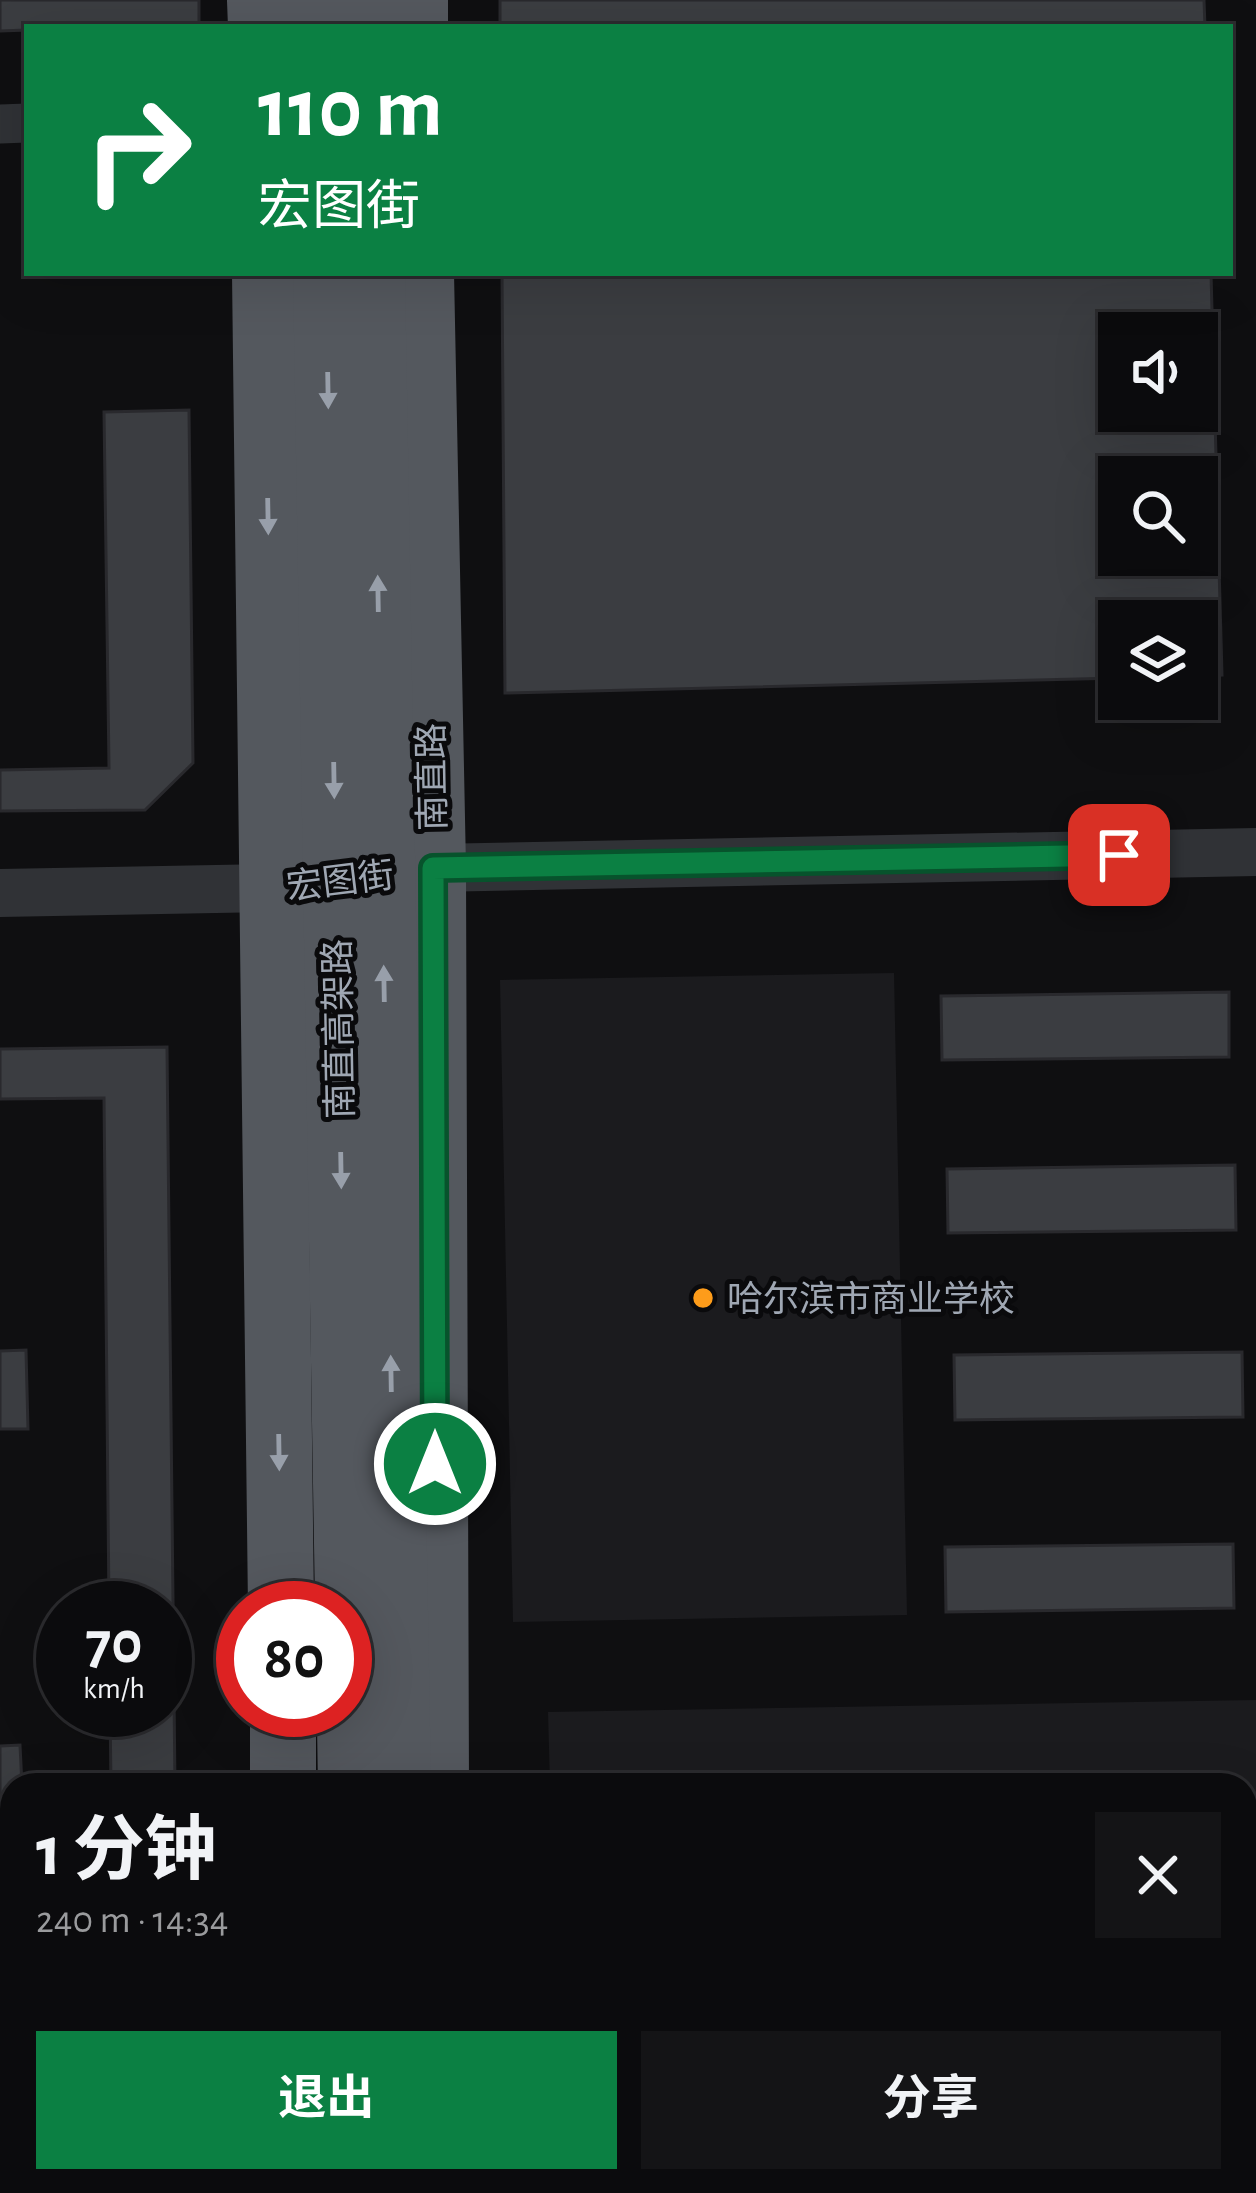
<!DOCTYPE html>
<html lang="zh">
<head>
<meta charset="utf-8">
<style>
	:root { --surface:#0b0b0d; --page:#141416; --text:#f1f3f6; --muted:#9a9b9d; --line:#2b2b2e; --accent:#0b8043 }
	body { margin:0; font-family:"Alegreya Sans","Noto Sans SC",sans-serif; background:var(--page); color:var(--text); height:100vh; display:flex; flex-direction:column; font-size:45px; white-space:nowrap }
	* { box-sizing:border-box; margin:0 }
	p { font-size:39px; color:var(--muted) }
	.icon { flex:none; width:66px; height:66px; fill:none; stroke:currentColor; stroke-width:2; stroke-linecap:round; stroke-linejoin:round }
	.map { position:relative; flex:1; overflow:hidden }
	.drawer { position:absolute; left:0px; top:1773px; width:1257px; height:420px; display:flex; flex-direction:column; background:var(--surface); border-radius:36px 36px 0 0; box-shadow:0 12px 48px #0002,0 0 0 3px var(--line) }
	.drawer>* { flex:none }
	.hud { position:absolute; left:24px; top:24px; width:1209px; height:252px; border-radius:0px; box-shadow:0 12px 48px #0002,0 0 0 3px var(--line); background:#0b8043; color:#fff; overflow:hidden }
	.buttons { position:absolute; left:1098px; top:312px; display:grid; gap:24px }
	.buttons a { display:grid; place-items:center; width:120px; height:120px; border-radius:0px; background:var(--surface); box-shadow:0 12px 48px #0002,0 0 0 3px var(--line); font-size:60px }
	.speed { position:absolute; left:36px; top:1581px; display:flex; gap:24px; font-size:60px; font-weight:700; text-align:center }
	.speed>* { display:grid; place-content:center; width:156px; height:156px; border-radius:50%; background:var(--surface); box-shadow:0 12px 48px #0002,0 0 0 3px var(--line); line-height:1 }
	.speed small { font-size:30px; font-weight:400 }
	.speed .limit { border:18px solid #d22; background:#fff; color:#111 }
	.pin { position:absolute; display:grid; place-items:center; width:102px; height:102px; color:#fff; margin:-51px; border-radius:24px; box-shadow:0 6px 18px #0006 }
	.me { position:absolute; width:132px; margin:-66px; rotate:0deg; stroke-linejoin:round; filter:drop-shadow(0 0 9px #0008) }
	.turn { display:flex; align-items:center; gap:42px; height:252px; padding:0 36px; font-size:54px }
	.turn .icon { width:156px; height:156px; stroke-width:2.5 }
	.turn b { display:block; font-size:84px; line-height:102px }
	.round { display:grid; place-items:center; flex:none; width:126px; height:126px; border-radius:0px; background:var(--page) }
	.summary { display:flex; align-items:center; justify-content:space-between; height:204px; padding:0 36px }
	h1 { font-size:72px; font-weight:700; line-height:90px }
	.cta { display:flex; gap:24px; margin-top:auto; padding:24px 36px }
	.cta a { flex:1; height:138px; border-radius:0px; background:var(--accent); color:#fff; font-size:48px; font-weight:700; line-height:138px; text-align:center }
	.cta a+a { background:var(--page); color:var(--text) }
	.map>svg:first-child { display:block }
</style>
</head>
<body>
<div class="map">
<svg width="1256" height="2193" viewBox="0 0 1256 2193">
	<rect width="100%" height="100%" fill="#0f0f11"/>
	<path fill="#1b1b1e" d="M894 973 907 1615 513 1622 500 980Z
		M1256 1700V2193H557V2181H1245V1785H550L548 1712Z"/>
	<path fill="#3b3d41" stroke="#29292d" stroke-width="3" fill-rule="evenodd" d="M0 0H199V27H27V30L0 31Z
		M500 0H1204L1205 27H500Z
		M502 273H1211L1222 675 1197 676V621H1119V678L505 693ZM1119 333H1197V411H1119ZM1119 477H1197V555H1119Z
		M189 410 193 763 145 810 0 811V770L109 768 104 412Z
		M1229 992V1057L942 1060 941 996Z
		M167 1047 175 1785H111L110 1710H165V1608H109L104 1098 0 1099V1049Z
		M1235 1165 1236 1230 948 1233 947 1169Z
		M26 1350 28 1429H0V1351Z
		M1242 1352 1243 1417 955 1420 954 1355Z
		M1233 1544 1234 1608 946 1612 945 1547Z
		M20 1745 22 1785H12V1813L0 1814V1746Z
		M12 2028V2095H0V2029Z"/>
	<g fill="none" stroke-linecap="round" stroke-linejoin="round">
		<path stroke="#303236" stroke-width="39" d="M0 124 27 123"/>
		<path stroke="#303236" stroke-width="48" d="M403 872 433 868 1256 852
			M0 893 272 888 304 884"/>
		<path stroke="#54585e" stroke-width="66" d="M260 0 261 27
			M321 0V27
			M368 0V27
			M415 0V27
			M265 273 281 1608
			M421 273 433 868 436 1785
			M283 1710V1785
			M288 2181 289 2193
			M358 2181V2193
			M404 2181V2193"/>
		<path stroke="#54585e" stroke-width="66" d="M326 273 351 1785
			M372 273 398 1785"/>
	</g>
	<defs><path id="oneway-solid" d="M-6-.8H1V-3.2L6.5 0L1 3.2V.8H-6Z" transform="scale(3)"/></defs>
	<g fill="#989faa">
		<use href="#oneway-solid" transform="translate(328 390) rotate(89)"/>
		<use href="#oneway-solid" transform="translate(268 516) rotate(89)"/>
		<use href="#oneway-solid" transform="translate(378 594) rotate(-91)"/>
		<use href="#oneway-solid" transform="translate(334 780) rotate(89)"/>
		<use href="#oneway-solid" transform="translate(384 984) rotate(-91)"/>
		<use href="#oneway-solid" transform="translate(341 1170) rotate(89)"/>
		<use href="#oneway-solid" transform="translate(391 1374) rotate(-91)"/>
		<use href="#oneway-solid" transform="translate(279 1452) rotate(89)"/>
	</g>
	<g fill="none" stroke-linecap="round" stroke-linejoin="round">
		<g stroke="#07532c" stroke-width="30">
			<path id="route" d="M435 1464 433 868 1119 855"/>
		</g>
		<use href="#route" stroke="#0b8043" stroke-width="21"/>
	</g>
	<circle fill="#fe9c1a" stroke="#0a0a0c" stroke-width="4.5" cx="703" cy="1298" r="12"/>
	<g text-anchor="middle" stroke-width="10" stroke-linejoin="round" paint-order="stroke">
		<g font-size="36" fill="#9fa7b3" stroke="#0a0a0c">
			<text transform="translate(431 777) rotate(-91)" y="13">南直路</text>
			<text transform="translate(340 880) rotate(-7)" y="13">宏图街</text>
			<text transform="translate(338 1029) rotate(-91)" y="13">南直高架路</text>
		</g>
		<g font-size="36" fill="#9fa7b3" stroke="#0a0a0c" text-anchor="start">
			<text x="727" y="1311">哈尔滨市商业学校</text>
		</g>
	</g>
</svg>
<div class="buttons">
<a><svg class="icon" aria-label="sound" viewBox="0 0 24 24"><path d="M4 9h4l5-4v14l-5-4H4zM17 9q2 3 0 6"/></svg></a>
<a><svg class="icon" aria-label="search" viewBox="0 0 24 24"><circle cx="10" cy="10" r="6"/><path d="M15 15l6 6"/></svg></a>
<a><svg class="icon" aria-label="layers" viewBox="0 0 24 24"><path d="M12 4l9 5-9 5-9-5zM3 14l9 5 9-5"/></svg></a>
</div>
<div class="speed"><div>70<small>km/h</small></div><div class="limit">80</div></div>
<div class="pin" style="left:1119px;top:855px;background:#d93025"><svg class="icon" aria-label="arrive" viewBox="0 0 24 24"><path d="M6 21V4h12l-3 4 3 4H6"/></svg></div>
<svg class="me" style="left:435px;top:1464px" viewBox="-20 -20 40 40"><circle r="17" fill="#0b8043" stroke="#fff" stroke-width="3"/><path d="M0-11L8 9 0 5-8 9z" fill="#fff"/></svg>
<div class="hud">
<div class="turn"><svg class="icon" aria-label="right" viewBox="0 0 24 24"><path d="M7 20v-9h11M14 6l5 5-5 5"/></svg><div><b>110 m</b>宏图街</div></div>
</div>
<section class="drawer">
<div class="summary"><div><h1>1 分钟</h1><p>240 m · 14:34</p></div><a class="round"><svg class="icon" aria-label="close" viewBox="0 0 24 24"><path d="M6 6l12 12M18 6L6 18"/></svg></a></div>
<div class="cta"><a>退出</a><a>分享</a></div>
</section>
</div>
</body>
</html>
